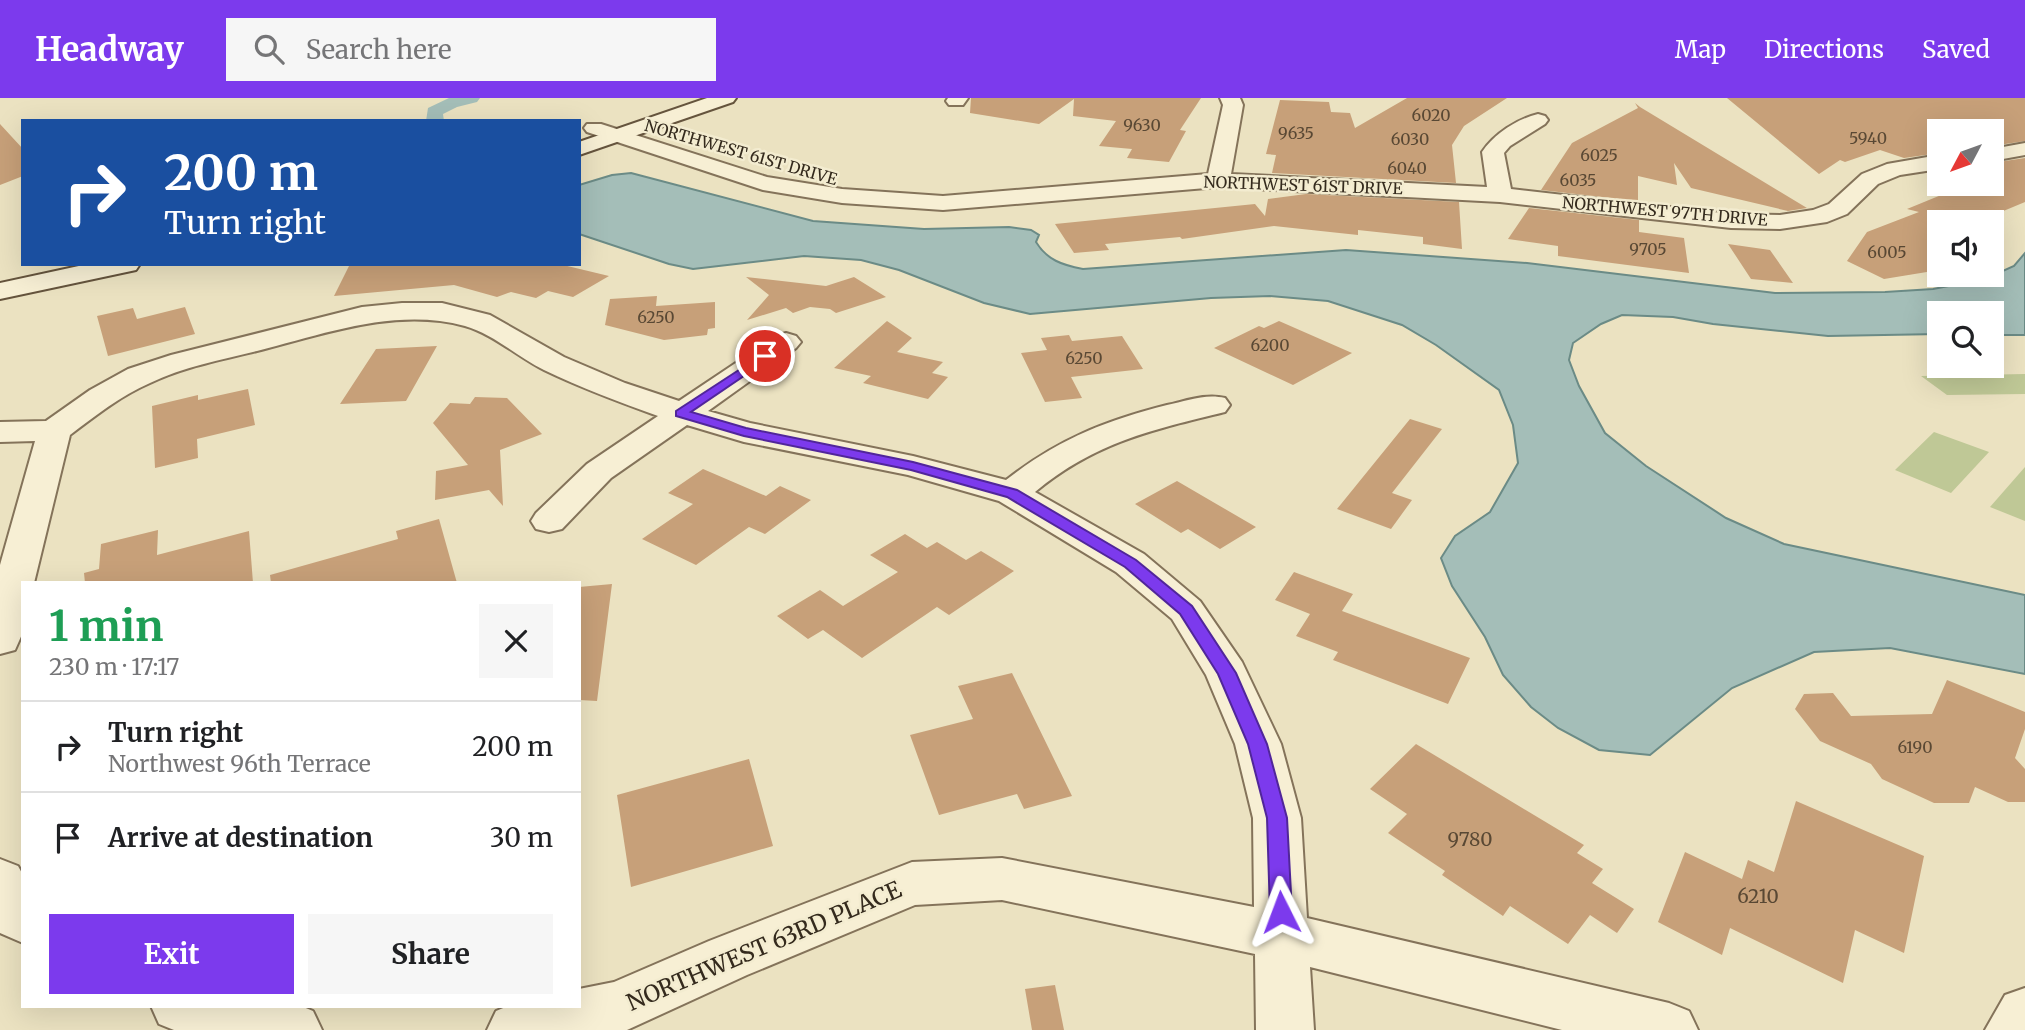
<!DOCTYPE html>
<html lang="en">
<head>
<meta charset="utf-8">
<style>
	:root { --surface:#fff; --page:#f6f6f6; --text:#202124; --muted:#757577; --line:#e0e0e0; --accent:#7c3aed }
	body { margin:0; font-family:Merriweather,serif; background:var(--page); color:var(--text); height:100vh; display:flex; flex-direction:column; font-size:26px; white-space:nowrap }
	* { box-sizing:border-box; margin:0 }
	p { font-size:23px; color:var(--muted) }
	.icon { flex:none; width:38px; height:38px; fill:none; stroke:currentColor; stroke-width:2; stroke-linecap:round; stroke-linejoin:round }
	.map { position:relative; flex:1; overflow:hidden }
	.panel { position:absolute; left:21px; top:483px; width:560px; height:427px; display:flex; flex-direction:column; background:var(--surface); border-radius:0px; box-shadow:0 7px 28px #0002 }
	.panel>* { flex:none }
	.guide { position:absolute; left:21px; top:21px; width:560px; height:147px; border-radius:0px; box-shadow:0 7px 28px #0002; background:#1a4fa0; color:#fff; overflow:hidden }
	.needle { width:46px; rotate:229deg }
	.fabs { position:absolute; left:1927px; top:21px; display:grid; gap:14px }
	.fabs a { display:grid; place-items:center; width:77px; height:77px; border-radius:0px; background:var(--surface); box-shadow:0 7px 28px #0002; font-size:35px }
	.pin { position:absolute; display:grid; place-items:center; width:60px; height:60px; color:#fff; margin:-30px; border:4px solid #fff; border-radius:50%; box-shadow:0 2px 7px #0007 }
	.me { position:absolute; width:77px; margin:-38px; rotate:357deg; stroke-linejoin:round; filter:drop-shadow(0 0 5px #0008) }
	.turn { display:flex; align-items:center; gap:24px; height:147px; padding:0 28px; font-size:32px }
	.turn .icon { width:91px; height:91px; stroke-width:2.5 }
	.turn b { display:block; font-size:49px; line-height:60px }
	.round { display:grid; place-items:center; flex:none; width:74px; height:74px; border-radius:0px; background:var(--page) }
	.overview { display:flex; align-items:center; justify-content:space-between; height:119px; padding:0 28px }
	h1 { font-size:42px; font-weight:700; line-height:52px; color:#1e9e55 }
	.action { display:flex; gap:14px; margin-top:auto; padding:14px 28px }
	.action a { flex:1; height:80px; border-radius:0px; background:var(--accent); color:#fff; font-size:28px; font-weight:700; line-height:80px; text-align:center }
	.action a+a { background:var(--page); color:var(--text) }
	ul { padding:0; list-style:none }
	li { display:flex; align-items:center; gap:21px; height:91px; padding:0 28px; border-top:2px solid var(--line) }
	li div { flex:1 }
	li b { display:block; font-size:26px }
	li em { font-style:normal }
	header { display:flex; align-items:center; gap:42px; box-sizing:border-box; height:98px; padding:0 35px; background:var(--accent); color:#fff }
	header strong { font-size:33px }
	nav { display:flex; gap:38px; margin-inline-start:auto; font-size:24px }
	.search { width:490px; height:63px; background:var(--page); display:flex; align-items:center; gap:18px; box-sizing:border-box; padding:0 24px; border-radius:0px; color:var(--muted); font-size:26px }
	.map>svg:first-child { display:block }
</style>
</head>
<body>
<header>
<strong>Headway</strong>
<div class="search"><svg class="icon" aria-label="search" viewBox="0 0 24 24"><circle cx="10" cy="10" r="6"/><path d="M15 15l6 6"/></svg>Search here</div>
<nav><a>Map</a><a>Directions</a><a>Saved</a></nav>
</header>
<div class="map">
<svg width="2025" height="932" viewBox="0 0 2025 932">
	<rect width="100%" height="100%" fill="#ebe2c1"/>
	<path fill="#bfc896" d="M2025 276V296L1947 297 1921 278Z
		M1934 334 1989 354 1951 395 1895 372Z
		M2025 369V423L1990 409Z"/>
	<path fill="#a4beb8" stroke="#6b8b86" stroke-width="2" d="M631 75 813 123 924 131 1009 129 1031 132 1039 137 1036 144C1047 162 1062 167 1083 171L1346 152 1527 165 1775 195 1885 194 1933 191 1985 181 2014 168 2025 155V237H1992V215H1939V236L1828 238 1713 226 1673 219 1622 217 1601 226 1573 245 1569 262 1579 288 1605 335 1646 368 1726 420 1784 446 2025 497V576L1890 550 1814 554 1732 590 1650 657 1599 652 1558 630 1531 609 1503 577 1485 539 1452 488 1441 460 1455 438 1490 414 1518 365 1513 327 1499 292 1436 247 1402 227 1328 203 1270 198 1211 200 1030 216 984 205 899 172 861 162 804 158 693 171 669 166 579 136V87L612 77Z"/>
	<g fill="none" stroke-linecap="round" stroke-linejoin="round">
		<path fill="#a4beb8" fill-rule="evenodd" d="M480 0 477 4 457 9 443 16 444 23H426L428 10 449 0Z"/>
	</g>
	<path fill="#c7a079" d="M971 0H1201L1180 32 1186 33 1169 64 1127 60 1132 51 1099 48 1116 23 1073 18 1074 1 1039 26 970 15Z
		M1407 0H1507L1464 28 1452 47 1456 85 1272 75 1276 57 1266 56 1280 2 1329 4 1331 14 1350 15 1355 30Z
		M1727 0H2025V43L1992 48V33H1939V55L1904 60 1880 52 1845 64 1840 62 1819 76Z
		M1635 5 1640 9 1807 110 1788 113 1691 90 1674 65 1677 87 1638 78V103L1541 92 1572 45 1638 10Z
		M0 26 23 51V78L0 87Z
		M2025 60V104L1977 124H1950L1939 121V172L1884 181 1847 163 1867 134 1919 114 1907 111 1968 86H1992V65Z
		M1306 96 1459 104 1462 151 1423 146V139L1358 132V137L1274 128 1182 141 1180 139 1105 146 1109 152 1074 155 1055 126 1255 106 1265 118 1268 101Z
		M1529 110 1639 122V134L1684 140 1689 175 1558 158V148L1508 141Z
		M1728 146 1770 152 1793 185 1751 181Z
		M350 166H559L609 178 573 199 548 193 536 200 511 194 497 199 454 187 334 198Z
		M746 179 826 188 854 179 886 199 836 215 830 211 810 209 793 215 786 210 747 222 769 197Z
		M657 198 656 208 715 204V230L708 231 707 237 664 242 605 227 610 201Z
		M185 209 195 236 108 258 97 218 133 210 137 221Z
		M887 223 912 240 897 254 943 264 932 275 948 279 928 301 863 285 871 278 834 270Z
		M1279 223 1352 255 1293 287 1214 250 1259 228 1264 230Z
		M1069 237 1072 243 1122 238 1143 271 1071 279 1082 300 1045 304 1021 255 1047 252 1041 240Z
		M437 248 406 303 340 306 376 251Z
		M248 291 255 327 197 341 198 360 155 370 152 308 198 297V302Z
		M475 299 507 300 542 336 500 352 503 408 489 392 435 402 436 373 468 367 433 325 450 305 470 306Z
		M1410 321 1442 331 1392 395 1412 402 1391 431 1337 411Z
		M703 371 766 398 780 388 811 402 765 436 749 429 696 467 642 441 693 406 668 395Z
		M1177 383 1213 404 1256 429 1220 451 1188 431 1181 435 1135 406Z
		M439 421 457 485H271L270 477 398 441 396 433Z
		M158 432 157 457 249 433 253 485H85L84 475 99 471 101 446Z
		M905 436 927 450 937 444 966 462 981 453 1014 473 949 517 937 509 862 560 823 532 808 541 777 518 820 492 843 508 898 474 870 457Z
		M1294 474 1353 496 1342 513 1470 560 1448 606 1333 562 1338 554 1296 538 1310 516 1275 502Z
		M612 486 597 603 579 602V489Z
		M1012 575 1072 698 1024 711 1017 696 939 717 910 637 973 621 958 588Z
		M1947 582 2025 614V631L2015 660 2025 671V704H2008L1975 689 1969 705H1934L1882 681 1871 666 1820 643 1795 611 1804 596 1833 595 1851 618 1932 616Z
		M1416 646 1584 747 1577 755 1603 771 1592 785 1634 811 1617 835 1590 817 1568 846 1510 808 1503 818 1442 777 1445 773 1388 735 1407 716 1370 691Z
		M749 661 773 748 631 789 617 697Z
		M1796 703 1924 758 1904 855 1855 832 1843 885 1730 830 1722 857 1658 824 1685 754 1742 781 1748 762 1774 774Z
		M1055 887 1064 932H1032L1025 891Z"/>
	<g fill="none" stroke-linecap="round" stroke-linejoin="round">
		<g stroke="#84735a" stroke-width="4">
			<path id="street" d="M948 0H968L963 7H949L946 3Z
				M1220 0H1240L1243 7 1231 76 1487 89 1482 54C1494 36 1517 21 1538 16L1545 18 1548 22 1545 26 1510 48 1504 55 1511 91 1731 116 1780 117 1813 112 1829 106 1862 76 1887 66 1939 57V71L1900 77 1878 86 1847 116 1827 124 1780 131 1731 130 1500 104 1218 89 943 112 842 105 763 92 587 34 584 30 587 26H601L767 79 842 91 943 98 1208 76 1223 7Z
				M2025 45V57L1992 63V51Z
				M402 205H442L490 217 564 259 625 285 679 303 776 238 786 235 796 238 801 244 796 250 708 313 750 325 913 358 1006 382C1057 342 1104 323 1167 307 1186 303 1206 295 1225 300L1230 307 1225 314C1152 332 1095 344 1035 394L1144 456 1200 503 1242 564 1281 646 1301 720 1307 820 1669 905 1689 913 1698 932H1562L1310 869 1314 932H1256L1255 856 1002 802 915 807 747 877 627 932H487L496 913 508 908H579V891L614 884 709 843 912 764 1002 760 1254 809 1253 720 1235 646 1206 577 1172 521 1116 474 999 403 908 377 744 344 687 327 611 380 562 431 549 434 536 431 531 423 536 415 587 366 658 318C619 304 581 290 544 272 518 259 493 236 465 228 396 209 324 236 257 253 221 262 183 269 150 285 120 298 95 318 70 337L34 485H23V534L15 552 0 556V467L35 343 0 344V324L46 323 90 292 128 271 171 257 362 209Z
				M0 761 18 768 23 777V845L0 835Z
				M2025 890V932H1985L2005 897Z
				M151 908H301L313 913 322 932H174L159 926Z"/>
		</g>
		<g stroke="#65543d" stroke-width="4">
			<path id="secondary" d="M707 0H736L733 4 579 57V44Z
				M88 166H140L136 172 0 201V185Z"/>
		</g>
		<use href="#street" fill="#f7efd4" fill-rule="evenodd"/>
		<use href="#secondary" fill="#f7efd4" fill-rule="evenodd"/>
	</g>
	<path fill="#7c3aed" stroke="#51269a" stroke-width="2" d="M765 255 769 256V261L691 314 746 330 913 364 1017 392 1136 462 1192 508 1236 575 1267 646 1287 720 1292 814 1289 821 1281 824 1273 821 1270 814 1267 720 1248 646 1218 576 1180 516 1125 469 1007 399 911 372 744 338 676 318V313Z"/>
	<g text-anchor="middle" stroke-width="5" stroke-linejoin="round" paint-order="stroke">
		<g font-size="16" fill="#594834">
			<text x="1431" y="23">6020</text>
			<text x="1142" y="33">9630</text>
			<text x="1296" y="41">9635</text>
			<text x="1868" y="46">5940</text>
			<text x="1410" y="47">6030</text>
			<text x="1599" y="63">6025</text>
			<text x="1407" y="76">6040</text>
			<text x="1578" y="88">6035</text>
			<text x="1648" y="157">9705</text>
			<text x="1887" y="160">6005</text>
			<text x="656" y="225">6250</text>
			<text x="1270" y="253">6200</text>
			<text x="1084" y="266">6250</text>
			<text x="1915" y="655">6190</text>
		</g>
		<g font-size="16" fill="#342a1d" stroke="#f3ecd0">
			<text transform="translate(741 54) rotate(16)" y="6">NORTHWEST 61ST DRIVE</text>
			<text transform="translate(1303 87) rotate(2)" y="6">NORTHWEST 61ST DRIVE</text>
			<text transform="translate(1665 113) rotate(5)" y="6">NORTHWEST 97TH DRIVE</text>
		</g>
		<g font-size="19" fill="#594834">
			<text x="1470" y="748">9780</text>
			<text x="1758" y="805">6210</text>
		</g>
		<g font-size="23" fill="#342a1d" stroke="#f3ecd0">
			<text transform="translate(764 848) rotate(-23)" y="8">NORTHWEST 63RD PLACE</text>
		</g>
	</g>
</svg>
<div class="fabs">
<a><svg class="needle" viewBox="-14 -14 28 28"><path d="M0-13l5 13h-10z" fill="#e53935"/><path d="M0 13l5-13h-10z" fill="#757577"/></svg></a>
<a><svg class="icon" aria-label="sound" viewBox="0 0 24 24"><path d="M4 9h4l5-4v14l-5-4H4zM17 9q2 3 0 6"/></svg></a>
<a><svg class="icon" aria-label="search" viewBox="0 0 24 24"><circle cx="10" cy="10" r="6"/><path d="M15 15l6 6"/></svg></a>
</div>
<div class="pin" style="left:765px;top:258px;background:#d93025"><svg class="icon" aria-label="arrive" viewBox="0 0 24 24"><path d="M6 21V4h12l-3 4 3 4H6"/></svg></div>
<svg class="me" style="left:1281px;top:814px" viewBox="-20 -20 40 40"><path d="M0-17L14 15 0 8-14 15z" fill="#7c3aed" stroke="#fff" stroke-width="4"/></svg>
<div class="guide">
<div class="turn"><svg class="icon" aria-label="right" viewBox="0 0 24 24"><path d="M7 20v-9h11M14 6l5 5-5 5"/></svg><div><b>200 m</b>Turn right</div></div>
</div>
<section class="panel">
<div class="overview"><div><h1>1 min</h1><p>230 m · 17:17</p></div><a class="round"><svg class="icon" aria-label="close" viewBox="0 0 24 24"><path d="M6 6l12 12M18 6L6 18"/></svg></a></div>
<ul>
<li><svg class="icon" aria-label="right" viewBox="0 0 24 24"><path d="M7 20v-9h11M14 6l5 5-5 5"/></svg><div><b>Turn right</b><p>Northwest 96th Terrace</p></div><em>200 m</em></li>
<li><svg class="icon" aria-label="arrive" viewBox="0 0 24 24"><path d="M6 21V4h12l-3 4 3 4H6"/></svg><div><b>Arrive at destination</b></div><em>30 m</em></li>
</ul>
<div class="action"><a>Exit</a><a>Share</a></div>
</section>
</div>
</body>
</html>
